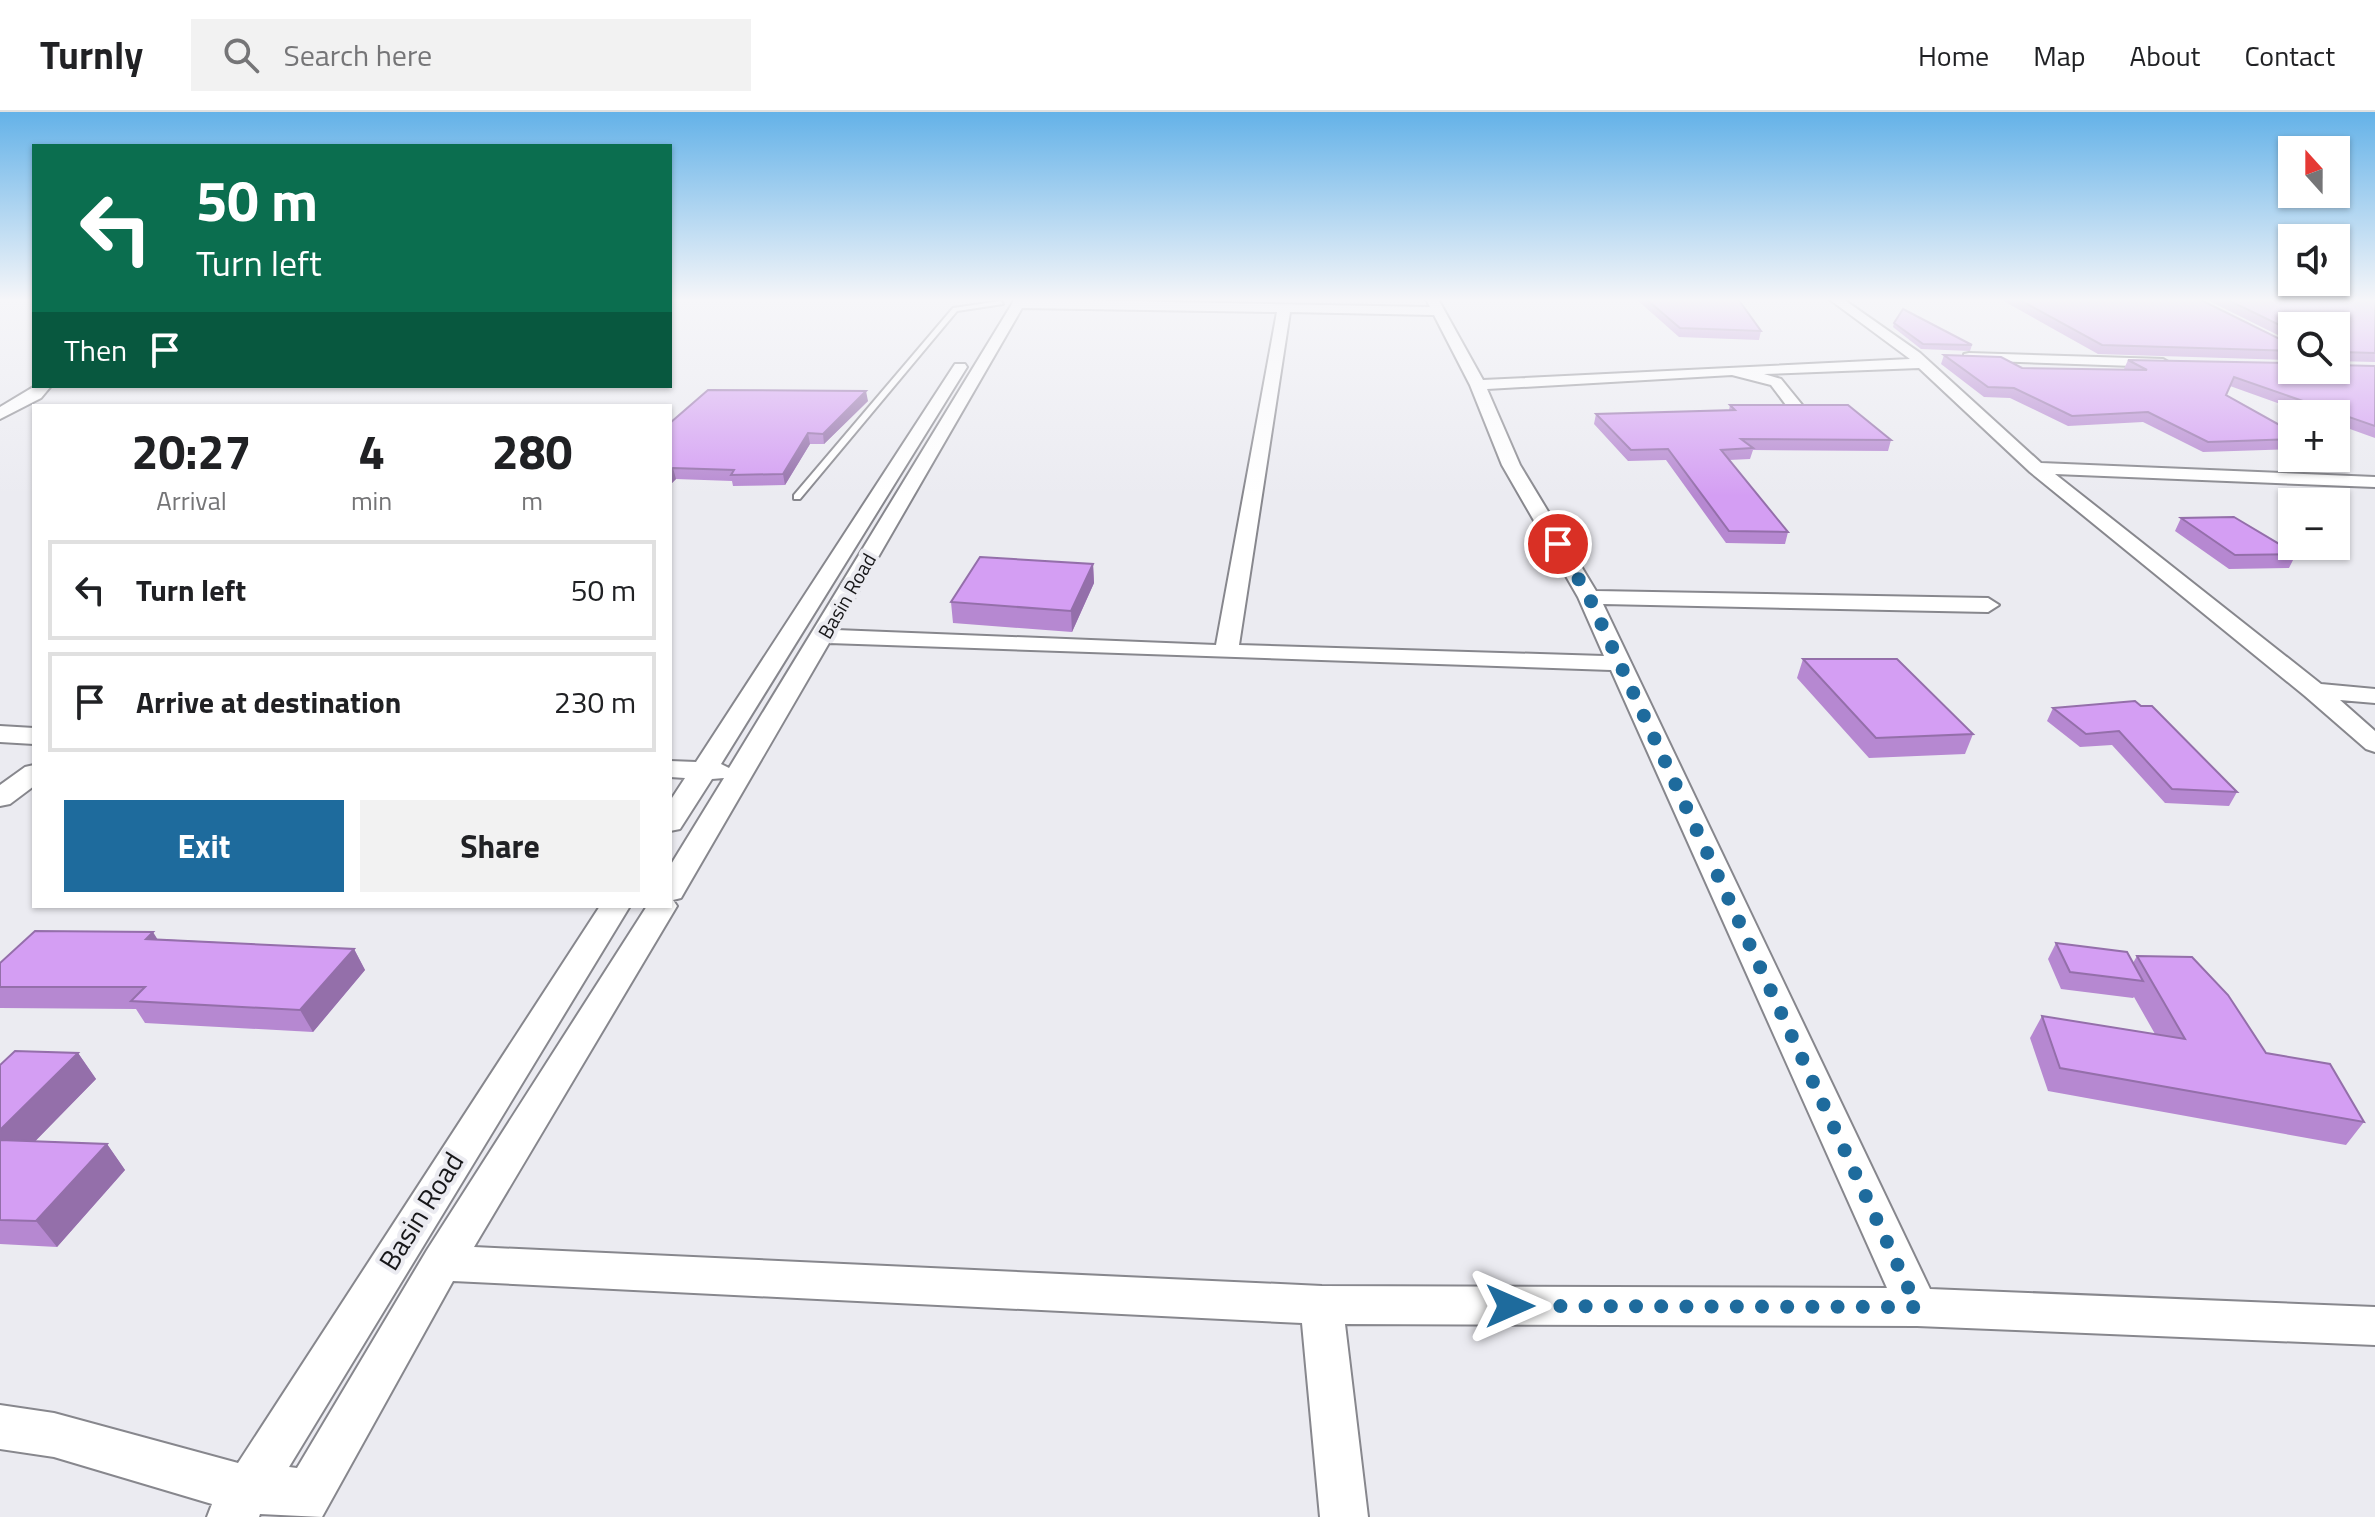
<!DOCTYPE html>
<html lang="en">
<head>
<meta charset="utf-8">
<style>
	:root { --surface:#fff; --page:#f2f2f2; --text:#202124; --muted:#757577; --line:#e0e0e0; --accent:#1e6b9d }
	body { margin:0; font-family:"Titillium Web",sans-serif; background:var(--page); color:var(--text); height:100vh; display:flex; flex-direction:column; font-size:30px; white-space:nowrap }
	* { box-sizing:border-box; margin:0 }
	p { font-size:26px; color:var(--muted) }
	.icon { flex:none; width:44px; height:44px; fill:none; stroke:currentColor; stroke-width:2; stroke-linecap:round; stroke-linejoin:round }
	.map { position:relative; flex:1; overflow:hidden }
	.drawer { position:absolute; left:32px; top:292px; width:640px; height:504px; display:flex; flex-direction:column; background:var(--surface); border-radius:0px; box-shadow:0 2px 6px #0004 }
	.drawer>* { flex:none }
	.hud { position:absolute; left:32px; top:32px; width:640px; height:244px; border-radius:0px; box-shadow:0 2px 6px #0004; background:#0b6e4f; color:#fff; overflow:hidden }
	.needle { width:52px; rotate:339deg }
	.fabs { position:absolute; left:2278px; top:24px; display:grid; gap:16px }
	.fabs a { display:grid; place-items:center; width:72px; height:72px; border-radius:0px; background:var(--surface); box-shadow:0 2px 6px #0004; font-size:40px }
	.pin { position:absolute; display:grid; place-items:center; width:68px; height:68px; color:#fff; margin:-34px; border:4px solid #fff; border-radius:50%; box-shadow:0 2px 8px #0007 }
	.me { position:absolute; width:88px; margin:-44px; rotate:90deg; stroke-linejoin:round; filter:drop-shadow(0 0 6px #0008) }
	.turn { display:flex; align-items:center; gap:28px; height:168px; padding:0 32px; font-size:36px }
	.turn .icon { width:104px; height:104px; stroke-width:2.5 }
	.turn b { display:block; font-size:56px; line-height:68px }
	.then { display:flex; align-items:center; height:76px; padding:0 32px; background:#0003; gap:16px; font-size:30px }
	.eta { display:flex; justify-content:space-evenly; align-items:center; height:136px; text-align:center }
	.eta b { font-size:48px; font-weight:700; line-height:56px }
	.primary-button { display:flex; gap:16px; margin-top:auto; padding:16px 32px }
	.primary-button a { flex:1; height:92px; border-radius:0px; background:var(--accent); color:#fff; font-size:32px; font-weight:700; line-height:92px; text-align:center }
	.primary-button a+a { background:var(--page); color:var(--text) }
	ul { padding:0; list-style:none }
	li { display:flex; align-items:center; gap:24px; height:100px; margin:0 16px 12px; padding:0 16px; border:4px solid var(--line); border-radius:0px }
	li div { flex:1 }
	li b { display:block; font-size:30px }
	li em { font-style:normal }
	header { display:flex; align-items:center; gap:48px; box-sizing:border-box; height:112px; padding:0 40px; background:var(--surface); border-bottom:2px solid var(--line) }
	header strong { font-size:38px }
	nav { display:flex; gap:44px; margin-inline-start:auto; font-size:28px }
	.search { width:560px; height:72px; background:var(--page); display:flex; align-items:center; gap:20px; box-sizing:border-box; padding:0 28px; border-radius:0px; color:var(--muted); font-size:30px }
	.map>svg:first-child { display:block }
</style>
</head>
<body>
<header>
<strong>Turnly</strong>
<div class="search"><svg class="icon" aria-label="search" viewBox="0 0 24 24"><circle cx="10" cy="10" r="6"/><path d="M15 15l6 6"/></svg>Search here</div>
<nav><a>Home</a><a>Map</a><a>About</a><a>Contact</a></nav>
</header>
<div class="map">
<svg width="2375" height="1405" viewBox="0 0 2375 1405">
	<rect width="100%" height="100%" fill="#ebebf1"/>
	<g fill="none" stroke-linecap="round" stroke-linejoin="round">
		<g stroke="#87878d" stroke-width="4">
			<path id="service" d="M1001 189 1003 192 957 199 800 387H794V383L953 196Z"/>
		</g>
		<g stroke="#87878d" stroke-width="4">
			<path id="minor" d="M1015 187 1430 195 1426 187H1438L1483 268 1910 247 1829 187H1843L1920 241 2041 351 2375 365V375L2055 362 2321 572 2375 577V591L2340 588 2375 619V640L2366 637 2305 584 2030 360 1919 256 1764 262 1781 267 1803 294 1795 299 1789 297 1771 273 1732 263 1487 277 1520 353 1596 479 1988 486 1999 493 1988 500 1603 492 1930 1177 2375 1195V1233L1917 1214 1345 1212 1368 1405H1320L1302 1211 453 1169 322 1405 260 1402 259 1405H207L212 1392 54 1345 0 1337V1293L54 1301 238 1351 600 794H630L289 1355 297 1356 427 1138 647 794H670V754L724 666 712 667 680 717 670 719V689L685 666 670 665V649L696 650 953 255 955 252H965L967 255 721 652 729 656ZM1022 196 1277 200 1216 533 836 518ZM1290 200 1434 203 1470 273 1502 353 1578 485 1604 544 1239 533ZM829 531 1611 558 1887 1176 1322 1174 474 1135 677 794 673 788 681 786 685 779Z
				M1969 241 2163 247 2170 251 2163 255 1964 248V242Z
				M35 274H51L41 286 0 307V295Z
				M0 614 34 616V632L0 630Z
				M34 653V674L10 692 0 694V673L25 655Z"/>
		</g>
		<use href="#service" fill="#fff" fill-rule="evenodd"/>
		<use href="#minor" fill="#fff" fill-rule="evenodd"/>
	</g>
	<path fill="#b688d1" d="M1636 187H1738L1761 219 1759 228 1679 225Z
		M2000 187H2199L2292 233V248L2098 242Z
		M2205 187H2375V250L2336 249 2292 214V230Z
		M1894 211 1972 233 1970 239 1921 237 1893 215Z
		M1944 243 2022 256 2126 258 2124 257 2128 248 2375 254V326L2336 312V302H2308L2230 274 2226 283 2292 320V337L2203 340 2143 310 2068 314 2010 286 1984 285 1941 252Z
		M868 289 824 332H810L785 373 733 374 732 369 676 367 672 371H670V311Z
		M1730 293 1891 328 1888 339 1753 338 1750 347 1729 348 1788 420 1785 432 1726 431 1666 348 1628 349 1594 312 1596 302 1729 298Z
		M2181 406 2296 442 2289 456 2229 457 2175 419Z
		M1093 452 1094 471 1072 520 953 511 951 490Z
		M1803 547 1973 622 1965 642 1869 646 1797 566Z
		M2135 589 2237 680 2229 694 2165 691 2112 633 2080 635 2047 609 2053 596Z
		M158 827 354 837 365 858 313 920 145 911 136 897 0 896V851Z
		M2056 831 2133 851 2137 844 2266 941 2364 1010 2346 1033 2048 979 2030 926 2042 904 2155 922 2134 885 2133 886 2061 877 2048 847Z
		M78 941 96 967 35 1029 107 1032 125 1058 57 1135 0 1132V953Z"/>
	<path fill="#946faa" d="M866 279 868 289 824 332 823 322Z
		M808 321 810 332 785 373 783 362Z
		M673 356 676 367 672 371 670 359Z
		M1093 452 1094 471 1072 520 1071 499Z
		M153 820 166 841 146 827Z
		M354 837 365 858 313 920 300 898Z
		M78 941 96 967 12 1053 0 1038V1018Z
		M107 1032 125 1058 57 1135 36 1109Z"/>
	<path fill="#d49ef3" stroke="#946faa" stroke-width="2" d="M1646 187H1738L1761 219 1680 216Z
		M2018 187H2199L2292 233V239L2102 233Z
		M2226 187H2375V241L2341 240 2336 246V214H2292V219Z
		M1903 197 1972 233 1923 232 1894 211Z
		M1944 243 2001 245 2022 256 2147 258 2128 248 2292 251V258H2336V253L2375 254V314L2234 265 2226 283 2292 320V327L2208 330 2148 300 2072 304 2014 276 1988 275Z
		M708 278 866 279 823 322 808 321 783 362 731 363 734 358 673 356 670 359V311Z
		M1730 293H1848L1891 328 1741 327 1753 336 1721 338 1788 420 1729 419 1668 337 1631 338 1596 302 1735 298Z
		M2234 405 2296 442 2235 443 2181 406Z
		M980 445 1093 452 1071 499 951 490Z
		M1803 547H1897L1973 622 1876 626Z
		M2135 589 2141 594H2152L2237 680 2172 677 2119 619 2086 622 2053 596Z
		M35 819 153 820 146 827 354 837 300 898 131 889 145 875H0V851Z
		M2056 831 2127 840 2143 869 2070 860Z
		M2137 844 2192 845 2228 883 2266 941 2330 952 2364 1010 2060 956 2042 904 2185 927Z
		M15 939 78 941 0 1018V953Z
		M0 1028 107 1032 36 1109 0 1108Z"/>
	<linearGradient id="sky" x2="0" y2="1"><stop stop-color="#64b2e8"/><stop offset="0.49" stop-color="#f6f6f9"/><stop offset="1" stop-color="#f6f6f9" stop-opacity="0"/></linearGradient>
	<rect width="2375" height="384" fill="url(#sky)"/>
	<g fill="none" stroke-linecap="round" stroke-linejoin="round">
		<path stroke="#1e6b9d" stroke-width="14" stroke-dasharray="0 25.2" d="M1510 1194 1917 1195 1589 485 1558 432"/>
	</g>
	<g text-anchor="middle" stroke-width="8" stroke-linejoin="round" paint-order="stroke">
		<g font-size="20" fill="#171719" stroke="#ebebf1">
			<text transform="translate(847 484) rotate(-60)" y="7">Basin Road</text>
		</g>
		<g font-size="28" fill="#171719" stroke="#ebebf1">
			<text transform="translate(421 1099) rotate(-58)" y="10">Basin Road</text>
		</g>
	</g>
</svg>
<div class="fabs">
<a><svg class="needle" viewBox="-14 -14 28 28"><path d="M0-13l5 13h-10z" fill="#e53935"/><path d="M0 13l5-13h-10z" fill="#757577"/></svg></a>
<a><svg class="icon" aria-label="sound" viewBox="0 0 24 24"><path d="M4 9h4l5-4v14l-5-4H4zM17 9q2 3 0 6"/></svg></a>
<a><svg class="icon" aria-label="search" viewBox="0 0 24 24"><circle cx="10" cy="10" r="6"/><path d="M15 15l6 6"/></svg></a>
<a>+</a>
<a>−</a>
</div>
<div class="pin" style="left:1558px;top:432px;background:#d93025"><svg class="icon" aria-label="arrive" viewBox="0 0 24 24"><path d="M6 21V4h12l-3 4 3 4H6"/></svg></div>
<svg class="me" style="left:1510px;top:1194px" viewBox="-20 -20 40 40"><path d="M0-17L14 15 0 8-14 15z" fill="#1e6b9d" stroke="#fff" stroke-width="4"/></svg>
<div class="hud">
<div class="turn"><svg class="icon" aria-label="left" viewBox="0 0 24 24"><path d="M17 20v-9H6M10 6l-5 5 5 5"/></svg><div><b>50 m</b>Turn left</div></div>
<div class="then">Then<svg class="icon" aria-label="arrive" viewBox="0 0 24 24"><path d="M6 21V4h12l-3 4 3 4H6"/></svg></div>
</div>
<section class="drawer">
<div class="eta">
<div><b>20:27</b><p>Arrival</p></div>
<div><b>4</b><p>min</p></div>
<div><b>280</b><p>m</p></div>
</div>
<ul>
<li><svg class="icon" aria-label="left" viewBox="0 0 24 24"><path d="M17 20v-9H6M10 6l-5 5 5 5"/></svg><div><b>Turn left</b></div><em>50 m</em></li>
<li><svg class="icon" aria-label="arrive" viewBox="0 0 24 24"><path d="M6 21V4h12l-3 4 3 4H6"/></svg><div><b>Arrive at destination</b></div><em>230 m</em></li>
</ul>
<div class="primary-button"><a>Exit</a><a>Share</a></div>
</section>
</div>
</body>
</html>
